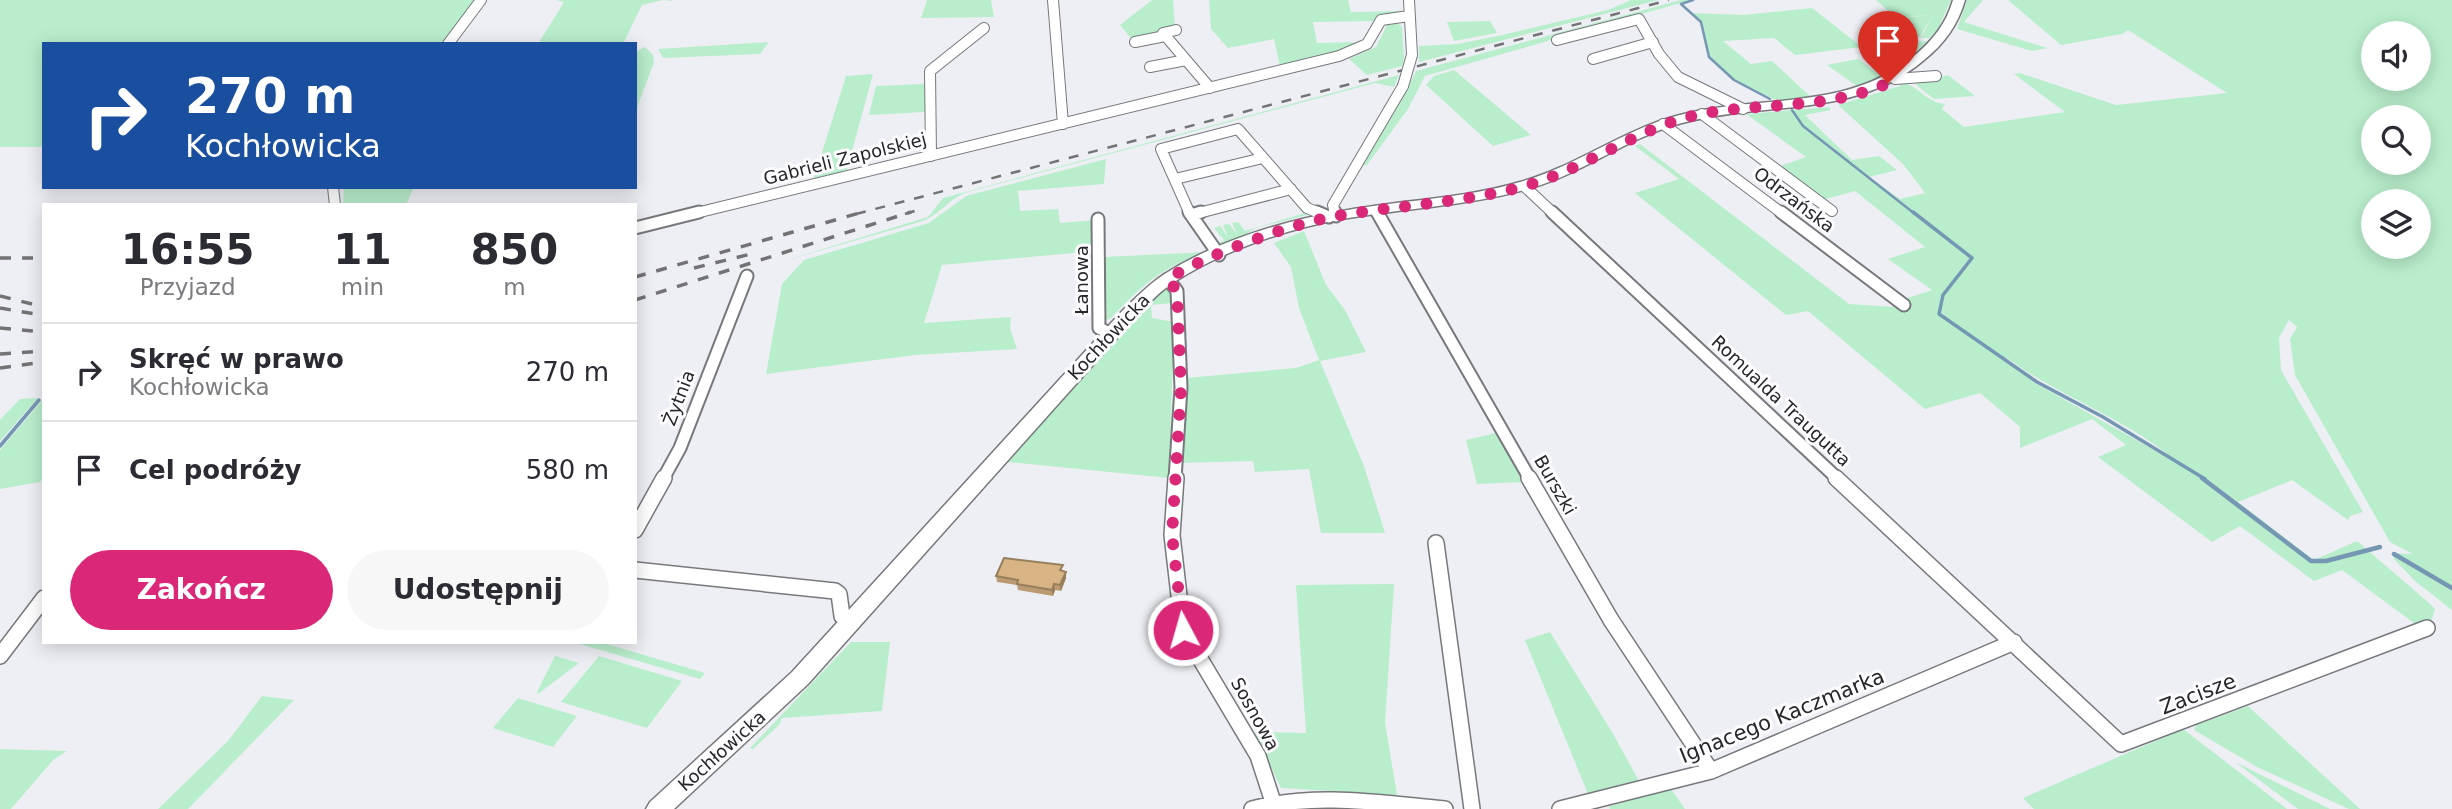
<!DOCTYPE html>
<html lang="pl">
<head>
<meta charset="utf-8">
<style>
	:root { --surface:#fff; --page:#f7f7f7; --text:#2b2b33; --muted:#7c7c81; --line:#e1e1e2; --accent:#db2777 }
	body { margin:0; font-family:"DejaVu Sans",sans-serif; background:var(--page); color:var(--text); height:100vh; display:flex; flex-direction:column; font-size:26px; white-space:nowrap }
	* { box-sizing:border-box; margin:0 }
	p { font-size:23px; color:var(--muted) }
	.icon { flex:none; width:38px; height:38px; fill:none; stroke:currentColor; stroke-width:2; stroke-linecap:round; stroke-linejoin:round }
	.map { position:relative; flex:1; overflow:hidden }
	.drawer { position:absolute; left:42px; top:203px; width:595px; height:441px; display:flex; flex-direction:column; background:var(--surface); border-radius:0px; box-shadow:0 4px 18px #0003 }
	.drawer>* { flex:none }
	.guide { position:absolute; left:42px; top:42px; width:595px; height:147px; border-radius:0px; box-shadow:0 4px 18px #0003; background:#1a4fa0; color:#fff; overflow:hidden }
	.tools { position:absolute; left:2361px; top:21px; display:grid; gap:14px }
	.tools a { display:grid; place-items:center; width:70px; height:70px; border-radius:50%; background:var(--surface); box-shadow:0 4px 18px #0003; font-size:35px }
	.pin { position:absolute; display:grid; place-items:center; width:60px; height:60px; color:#fff; margin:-72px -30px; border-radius:50% 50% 50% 0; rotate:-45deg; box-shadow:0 0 7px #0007 }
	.pin .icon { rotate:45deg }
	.me { position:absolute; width:77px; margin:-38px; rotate:354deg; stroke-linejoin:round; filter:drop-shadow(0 0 5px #0008) }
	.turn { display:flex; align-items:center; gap:24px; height:147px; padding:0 28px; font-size:32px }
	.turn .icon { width:91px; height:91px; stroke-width:2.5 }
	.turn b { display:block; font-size:49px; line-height:60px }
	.eta { display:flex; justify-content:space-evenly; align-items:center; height:119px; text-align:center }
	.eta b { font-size:42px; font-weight:600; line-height:49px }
	.cta { display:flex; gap:14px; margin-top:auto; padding:14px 28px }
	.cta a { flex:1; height:80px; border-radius:42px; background:var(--accent); color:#fff; font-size:28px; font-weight:600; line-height:80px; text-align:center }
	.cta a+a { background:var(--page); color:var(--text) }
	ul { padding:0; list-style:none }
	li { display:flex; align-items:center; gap:21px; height:98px; padding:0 28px; border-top:2px solid var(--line) }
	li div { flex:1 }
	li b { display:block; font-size:26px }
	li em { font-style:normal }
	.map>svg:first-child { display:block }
</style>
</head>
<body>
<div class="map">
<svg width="2452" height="809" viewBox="0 0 2452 809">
	<rect width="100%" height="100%" fill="#eeeff4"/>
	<path fill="#b9eecc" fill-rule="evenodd" d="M0 0H476L442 44H44V147H0Z
		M556 0H672L673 1 663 0 642 5 623 44H538L564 2Z
		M927 0H991L994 17 921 18Z
		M1152 0H1173L1175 28 1161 35 1133 41 1120 25Z
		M1209 0H1348L1351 12 1406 11 1384 15 1377 21 1313 22 1317 43 1361 42 1355 47 1280 66 1274 39 1228 48 1211 29Z
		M1631 0H1658L1419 62V46L1457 44 1502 35 1608 10Z
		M1681 0H1691L1425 76 1408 109 1367 165 1361 166 1402 100 1416 71Z
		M1876 0H1951L1937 31 1929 38H1921L1933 14 1920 37 1895 38 1887 32 1893 31 1887 26 1877 28 1869 21 1930 15 1896 18Z
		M1967 0H1983L1964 22 2047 48 2032 51 1957 29Z
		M2008 0H2452V587L2427 572 2452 588V610L2415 581 2394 559 2393 555 2417 567 2393 553 2413 554 2390 542 2295 375 2290 339 2297 327 2289 320 2279 338 2281 370 2363 512 2350 516 2348 520 2292 480 2238 502 2314 560 2357 541 2428 602 2435 609 2432 619 2418 626 2342 570 2314 581 2240 526 2212 542 2098 457 2126 445 2092 419 2020 448V427L1980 393 1925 409 1808 311 1786 315 1635 193 1679 179 1635 146 1640 144 1849 304 1911 308 1902 300 1932 290 1888 259 1925 247 1855 191 1823 200 1777 167 1806 157 1746 114 1829 107 1831 110 1805 115 1852 160 1879 156 1897 170 1869 177 1900 199 1925 193 1903 164 1838 105 1900 86V82C1918 84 1926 103 1945 104L1942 109 1964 127 2065 112 2014 74 2020 73 2116 105 2227 93 2128 30 2122 34 2061 45ZM2373 33H2418V79H2373ZM2373 117H2418V163H2373ZM2373 201H2418V247H2373ZM2007 358C2057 395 2117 415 2166 453L2161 454 2035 383 2005 360Z
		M1812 8 1862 47 1795 55 1774 38 1723 41 1751 64 1772 61 1811 97 1776 100 1735 81 1708 55 1702 22 1692 13 1743 15Z
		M1395 21 1402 27 1404 59 1402 66 1367 75 1349 59 1376 47 1388 23Z
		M1490 21 1497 33 1454 41 1447 22Z
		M1928 41 1902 64 1875 45Z
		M769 42 760 54 663 58 658 49Z
		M645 47 653 55 654 62 635 113V52Z
		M1858 59 1883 77 1858 87 1827 65Z
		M1454 70 1531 135 1493 146 1426 85 1434 76Z
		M873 74 846 173 813 181 846 76Z
		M1399 75 1394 87 1375 83 968 192C949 198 941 214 923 221L777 263 928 217 943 198Z
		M1948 75 1975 96 1934 99 1915 84Z
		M925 84V112L869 115 876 86Z
		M1106 159 1104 184 1018 191 1020 211 1058 209 1060 223 1096 220V251L942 265 924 323 1011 317 1010 329 1017 349 915 355 766 374 782 284 804 260 929 223 966 196Z
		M344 187H414L406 205H343Z
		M1301 207 1311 214 1256 228 1229 244 1214 247 1224 240 1214 228 1220 226 1228 237 1223 225 1229 224 1237 234 1232 223 1238 222 1245 231 1305 213Z
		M1304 231 1326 285 1345 310 1366 352 1320 361 1364 466 1385 533H1321L1309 469 1255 472 1253 461 1181 463 1186 378 1296 368 1319 360 1299 308 1291 267 1274 243Z
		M1206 252C1160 269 1144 283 1111 318L1107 320 1103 316 1104 257Z
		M1163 288 1171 289 1174 303 1151 305 1152 318 1174 322 1169 478 1008 462Z
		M38 398 0 441V420L20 399Z
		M44 398V477L40 482 0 489V450Z
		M1500 432 1528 482 1477 484 1466 440Z
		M1394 584 1385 723 1397 795 1281 788 1254 732 1306 733 1296 585Z
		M1550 632 1612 732 1639 781 1588 794 1525 640Z
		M573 642H600L705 673 700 679Z
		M851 642H890L882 711 782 718 779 725 753 749 750 748Z
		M555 656 579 663 538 694 537 692Z
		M599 656 682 681 647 728 561 702Z
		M262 696 294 700 188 809H158L228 741Z
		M518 698 577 716 553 747 493 728Z
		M2248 706 2360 809H2349L2257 767 2194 730 2196 725Z
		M2183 729 2287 809H2034L2023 798Z
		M0 749 67 751 53 760 11 809H0Z
		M2235 762 2330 809H2298Z
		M1671 789 1685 809H1610L1609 806Z"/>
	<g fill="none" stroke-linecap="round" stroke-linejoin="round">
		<path stroke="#7697b3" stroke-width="2.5" d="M1693 0 1681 4 1701 22 1709 57 1734 80 1770 99
			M1792 110 1803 126 1915 214"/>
		<path stroke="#7697b3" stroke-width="3.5" d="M1913 212 1972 258 1943 295 1939 314 2037 382 2103 417 2205 479
			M0 446 39 400"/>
		<path stroke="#7697b3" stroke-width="4.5" d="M2202 478 2311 561H2326L2380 547
			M2394 554 2452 588"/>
		<g stroke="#77787c" stroke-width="12">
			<path id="street-far2" d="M1053 0 1063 124
				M1409 0 1412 55
				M1176 30 1163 33 1210 88
				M1557 40 1639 19 1659 54 1678 77 1743 109
				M1135 42 1165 36
				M448 44 481 0
				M1593 59 1653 42
				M1150 67 1186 60
				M1895 79 1936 76
				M1702 114 1832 211
				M1663 124 1783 214
				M931 156 930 71 984 28
				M1175 179 1263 158
				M1524 186 1554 214
				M333 187 335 205
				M1376 211 1378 214
				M692 214 1339 56 1367 44 1381 20 1409 16
				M1190 214 1161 149 1238 129 1307 208 1322 214
				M1195 214 1291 189
				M1335 214 1333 205 1403 86"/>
		</g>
		<g stroke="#77787c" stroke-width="15">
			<path id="street-far1" d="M1189 212 1219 255
				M1317 212 1329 217
				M1335 212 1336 216
				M1377 212 1530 479
				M1552 212 1838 479
				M1781 212 1904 305
				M1191 215 1201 212
				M1098 219 1099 328 1111 334
				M635 228 699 212
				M1168 279 1177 291 1181 388 1175 479
				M663 479 680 448 747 276"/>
		</g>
		<g stroke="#77787c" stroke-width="18">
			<path id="street" d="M1176 478 1172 535 1183 630 1258 756 1273 802
				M1529 478 1611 620 1711 771
				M1836 478 2121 744 2427 628
				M635 530 664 478
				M1436 543 1472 809
				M635 570 835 591 839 594 842 616 853 621
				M0 656 44 598
				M1252 809C1316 792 1380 803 1445 809
				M1560 809 1711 771 2014 642"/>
		</g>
		<g stroke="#77787c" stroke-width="3">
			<path id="secondary" d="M1953 0H1965C1958 25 1944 44 1924 60 1855 119 1764 101 1682 123 1628 137 1584 173 1531 188 1469 206 1405 208 1342 219 1286 229 1222 251 1174 282 1159 292 1147 305 1135 318L808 684 674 809H646L650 802 792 672 1123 310C1136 298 1148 285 1163 275 1214 242 1282 221 1342 211 1401 200 1462 199 1520 182 1575 167 1621 131 1676 116 1757 94 1847 112 1914 56 1933 40 1946 24 1953 0Z"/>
		</g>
		<use href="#street-far2" stroke="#fff" stroke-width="10"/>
		<use href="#street-far1" stroke="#fff" stroke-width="11"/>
		<use href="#street" stroke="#fff" stroke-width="15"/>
		<use href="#secondary" fill="#fff" fill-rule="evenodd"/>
		<path stroke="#737376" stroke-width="2.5" stroke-dasharray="10 10" stroke-linecap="butt" d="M856 214 1669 0
			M905 214 921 209"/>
		<path stroke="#737376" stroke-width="3.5" stroke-dasharray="11 11" stroke-linecap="butt" d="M0 258H44
			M694 268 755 253
			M635 277 863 212
			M0 296 44 307
			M635 300 911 212
			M0 308 41 315
			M0 328 44 332
			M0 354 44 351
			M0 368 44 362"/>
		<g stroke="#77787c" stroke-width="12" stroke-linecap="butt">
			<path id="street-bridge" d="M1403 86 1412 55"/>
		</g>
		<use href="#street-bridge" stroke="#fff" stroke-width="10"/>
	</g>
	<path fill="#ba9b72" d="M996 576 1066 578 1061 591 1055 590 1053 596 1018 590 1017 585 997 582Z"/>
	<path fill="#977e5d" d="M1066 572V578L1061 591 1060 585Z
		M1054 584 1055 590 1053 596 1052 590Z"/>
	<path fill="#d8b485" stroke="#977e5d" stroke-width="2" d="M1004 558 1063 565 1060 570 1066 572 1060 585 1054 584 1052 590 1017 584 1018 580 996 576Z"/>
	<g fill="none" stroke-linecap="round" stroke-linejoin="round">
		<path stroke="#db2777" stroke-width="12" stroke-dasharray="0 21.6" d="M1183 630 1172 535 1181 388 1177 291 1168 279C1206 255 1293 223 1337 216 1399 205 1463 203 1525 186 1586 169 1638 127 1701 114 1763 102 1829 110 1888 83"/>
	</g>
	<g text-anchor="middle" stroke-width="6" stroke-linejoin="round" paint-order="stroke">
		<g font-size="18" fill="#262628" stroke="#fcfcff">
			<text transform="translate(845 159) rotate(-14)" y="6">Gabrieli Zapolskiej</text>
			<text transform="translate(1794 200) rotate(37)" y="6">Odrzańska</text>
			<text transform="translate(1082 280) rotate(-90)" y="6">Łanowa</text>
			<text transform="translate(1109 337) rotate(-47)" y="6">Kochłowicka</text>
			<text transform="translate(679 398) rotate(-69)" y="6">Żytnia</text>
			<text transform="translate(1781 401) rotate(43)" y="6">Romualda Traugutta</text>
			<text transform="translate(1555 485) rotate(60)" y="6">Burszki</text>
			<text transform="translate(1255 714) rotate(61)" y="6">Sosnowa</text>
			<text transform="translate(722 751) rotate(-42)" y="6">Kochłowicka</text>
		</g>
		<g font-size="21" fill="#262628" stroke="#fcfcff">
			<text transform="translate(2198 694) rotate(-21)" y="7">Zacisze</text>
			<text transform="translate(1782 716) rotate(-22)" y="7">Ignacego Kaczmarka</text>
		</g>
	</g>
</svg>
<div class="tools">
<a><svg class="icon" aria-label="sound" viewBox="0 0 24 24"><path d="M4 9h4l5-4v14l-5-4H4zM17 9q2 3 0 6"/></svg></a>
<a><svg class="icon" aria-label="search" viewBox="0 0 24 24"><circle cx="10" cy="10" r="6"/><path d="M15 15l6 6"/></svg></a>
<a><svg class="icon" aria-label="layers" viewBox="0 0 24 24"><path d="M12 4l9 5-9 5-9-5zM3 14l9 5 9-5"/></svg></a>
</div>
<div class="pin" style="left:1888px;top:83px;background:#d93025"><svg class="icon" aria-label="arrive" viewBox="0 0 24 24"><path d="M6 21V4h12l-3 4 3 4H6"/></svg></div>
<svg class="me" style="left:1183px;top:630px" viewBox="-20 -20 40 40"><circle r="17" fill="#db2777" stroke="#fff" stroke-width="3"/><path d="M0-11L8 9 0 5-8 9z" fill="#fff"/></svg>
<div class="guide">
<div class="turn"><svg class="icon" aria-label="right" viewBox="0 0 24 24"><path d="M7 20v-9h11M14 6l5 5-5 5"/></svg><div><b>270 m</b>Kochłowicka</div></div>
</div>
<section class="drawer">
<div class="eta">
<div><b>16:55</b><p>Przyjazd</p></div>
<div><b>11</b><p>min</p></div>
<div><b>850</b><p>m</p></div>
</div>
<ul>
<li><svg class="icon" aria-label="right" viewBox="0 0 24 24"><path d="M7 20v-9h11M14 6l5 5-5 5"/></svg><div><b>Skręć w prawo</b><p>Kochłowicka</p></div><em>270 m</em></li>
<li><svg class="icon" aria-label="arrive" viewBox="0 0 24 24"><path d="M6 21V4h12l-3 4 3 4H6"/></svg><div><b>Cel podróży</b></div><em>580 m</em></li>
</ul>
<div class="cta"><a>Zakończ</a><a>Udostępnij</a></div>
</section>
</div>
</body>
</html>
